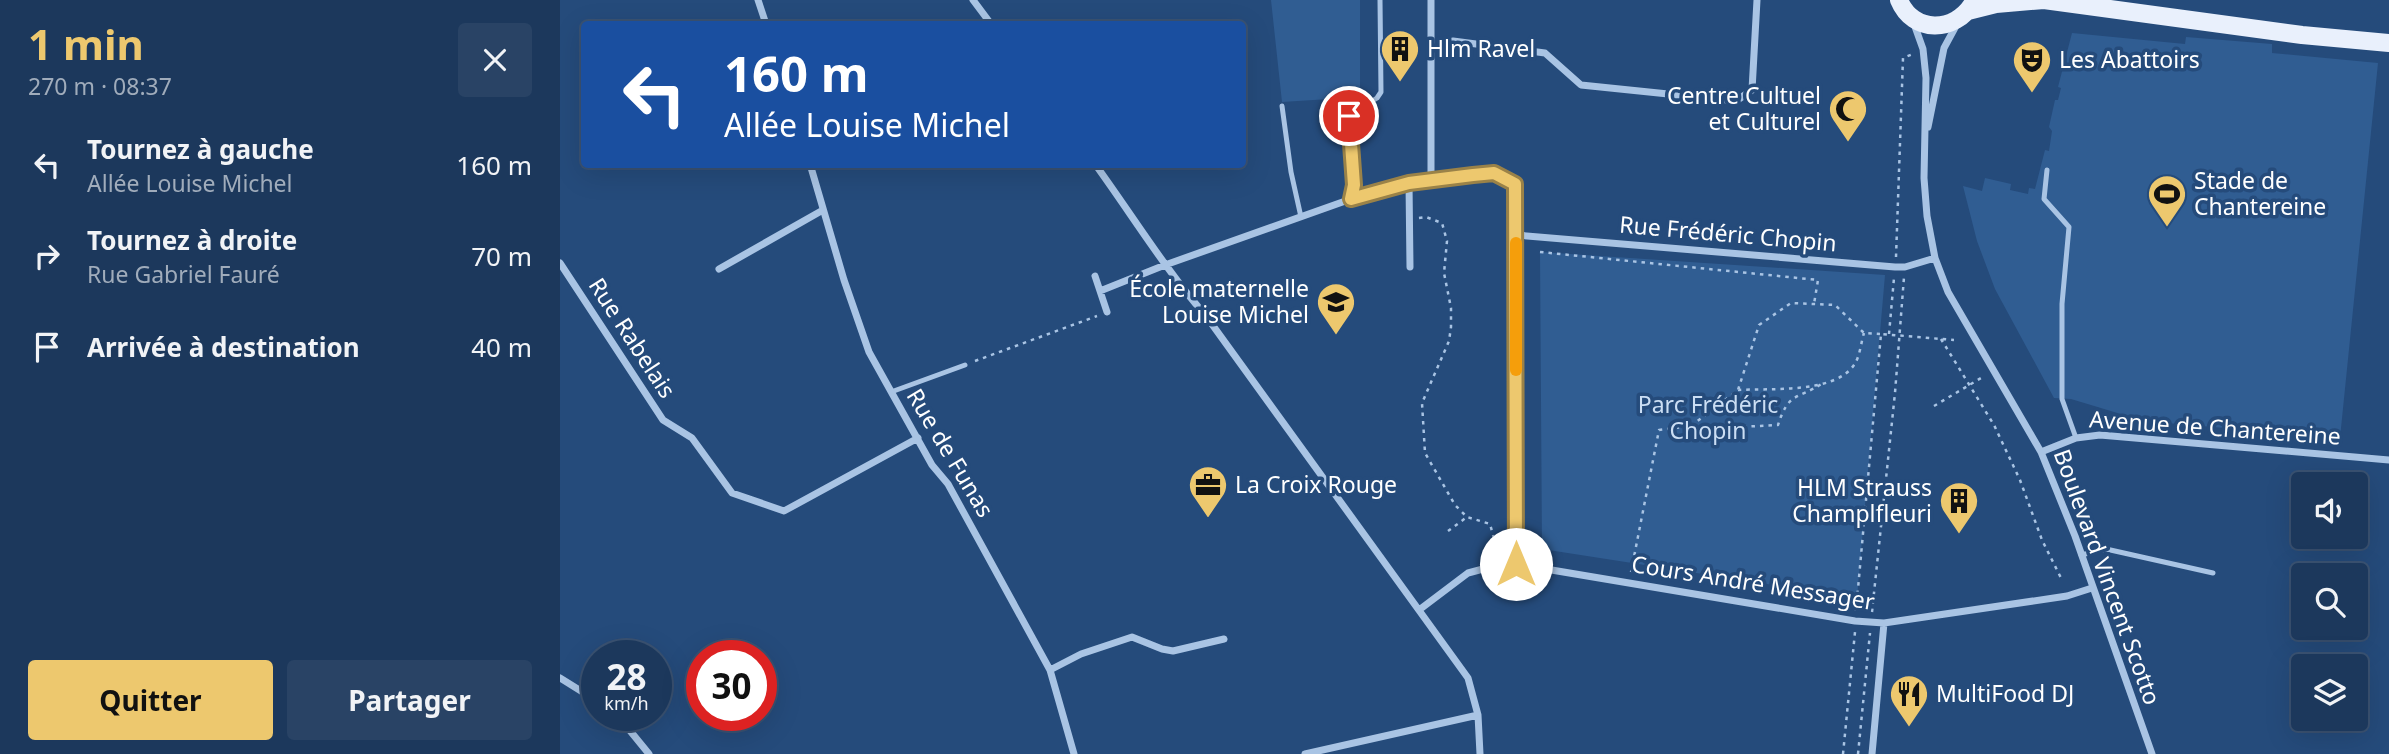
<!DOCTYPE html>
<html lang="fr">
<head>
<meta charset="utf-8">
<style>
	:root { --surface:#1c385c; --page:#294365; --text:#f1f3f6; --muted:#a0acbb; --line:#3a5272; --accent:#edc86e }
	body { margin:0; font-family:"Noto Sans",sans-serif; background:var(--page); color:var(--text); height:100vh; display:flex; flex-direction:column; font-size:26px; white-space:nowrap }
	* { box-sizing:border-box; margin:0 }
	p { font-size:23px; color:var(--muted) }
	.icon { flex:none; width:38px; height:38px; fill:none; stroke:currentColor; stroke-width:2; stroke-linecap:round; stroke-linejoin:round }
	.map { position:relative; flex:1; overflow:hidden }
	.drawer { display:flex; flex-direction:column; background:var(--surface); width:560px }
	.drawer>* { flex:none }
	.top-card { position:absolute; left:21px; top:21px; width:665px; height:147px; border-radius:7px; box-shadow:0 7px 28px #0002,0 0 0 2px var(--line); background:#1a4fa0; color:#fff; overflow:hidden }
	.tools { position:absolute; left:1731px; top:472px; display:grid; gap:14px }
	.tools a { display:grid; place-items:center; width:77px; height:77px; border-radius:7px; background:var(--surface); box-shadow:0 7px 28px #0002,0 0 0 2px var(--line); font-size:35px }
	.speed { position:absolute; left:21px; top:640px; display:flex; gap:14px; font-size:35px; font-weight:700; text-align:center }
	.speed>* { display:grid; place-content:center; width:91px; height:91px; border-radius:50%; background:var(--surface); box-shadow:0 7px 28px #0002,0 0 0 2px var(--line); line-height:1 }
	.speed small { font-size:18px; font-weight:400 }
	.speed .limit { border:10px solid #d22; background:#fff; color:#111 }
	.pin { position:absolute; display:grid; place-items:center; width:60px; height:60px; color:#fff; margin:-30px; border:4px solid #fff; border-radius:50%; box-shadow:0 2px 7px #0007 }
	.me { position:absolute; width:77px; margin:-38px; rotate:0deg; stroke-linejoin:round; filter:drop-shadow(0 0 5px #0008) }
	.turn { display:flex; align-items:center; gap:24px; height:147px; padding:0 28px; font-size:32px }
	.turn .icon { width:91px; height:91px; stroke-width:2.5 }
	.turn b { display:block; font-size:49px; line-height:60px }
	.round { display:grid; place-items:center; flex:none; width:74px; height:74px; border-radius:7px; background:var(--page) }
	.overview { display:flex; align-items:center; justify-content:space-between; height:119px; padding:0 28px }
	h1 { font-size:42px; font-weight:700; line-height:52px; color:var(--accent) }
	.action { display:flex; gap:14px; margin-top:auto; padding:14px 28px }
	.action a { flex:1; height:80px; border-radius:7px; background:var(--accent); color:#111; font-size:28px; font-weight:700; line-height:80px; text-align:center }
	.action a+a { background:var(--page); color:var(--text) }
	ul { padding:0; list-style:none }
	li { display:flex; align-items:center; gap:21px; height:91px; padding:0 28px }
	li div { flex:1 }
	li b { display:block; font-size:26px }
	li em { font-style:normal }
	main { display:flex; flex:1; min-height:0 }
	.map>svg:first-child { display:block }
</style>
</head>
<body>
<main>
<section class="drawer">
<div class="overview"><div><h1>1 min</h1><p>270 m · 08:37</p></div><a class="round"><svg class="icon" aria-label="close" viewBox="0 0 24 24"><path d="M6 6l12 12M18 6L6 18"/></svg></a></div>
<ul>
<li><svg class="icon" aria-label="left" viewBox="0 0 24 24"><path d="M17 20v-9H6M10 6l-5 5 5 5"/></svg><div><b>Tournez à gauche</b><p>Allée Louise Michel</p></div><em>160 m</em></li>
<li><svg class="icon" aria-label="right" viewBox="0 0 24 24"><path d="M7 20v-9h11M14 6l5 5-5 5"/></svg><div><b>Tournez à droite</b><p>Rue Gabriel Fauré</p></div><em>70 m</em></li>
<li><svg class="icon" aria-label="arrive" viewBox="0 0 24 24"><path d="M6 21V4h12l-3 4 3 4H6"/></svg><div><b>Arrivée à destination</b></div><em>40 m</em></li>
</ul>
<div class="action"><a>Quitter</a><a>Partager</a></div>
</section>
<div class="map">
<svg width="1829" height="754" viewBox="0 0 1829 754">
	<rect width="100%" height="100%" fill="#254b7b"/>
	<path fill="#305d92" d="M711 0H800V97L722 102Z
		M1512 33 1625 44 1626 37 1712 44V53L1818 63 1780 438 1584 421 1511 399 1494 398 1435 289 1417 241 1403 186 1422 191 1425 178 1451 184 1450 190 1468 194 1469 188 1475 189 1485 150 1489 151 1492 131 1489 127 1495 100H1498L1501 88 1498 87Z
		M980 252 1325 275 1297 598 982 549Z"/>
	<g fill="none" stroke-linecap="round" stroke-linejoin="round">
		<path stroke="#a9c4e4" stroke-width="2.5" stroke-dasharray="3.5 5" stroke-linecap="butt" d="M859 218 866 217 882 223 887 241 884 273 891 308V327L889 341 862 403 865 453 895 505 907 517 930 524 936 546 943 552
			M980 252 1258 280 1254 304
			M1336 257 1343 58 1353 54
			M1329 334 1334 278
			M1381 339 1434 425 1460 480 1482 540 1501 578
			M415 361 537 316
			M1178 390C1210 388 1274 394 1294 365 1300 357 1301 342 1304 333
			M1374 406 1421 378
			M1131 426 1178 390 1199 325 1231 303 1275 305 1304 333 1320 334
			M888 531 907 517
			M1071 572 1099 430 1131 426 1140 429 1218 425C1229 391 1237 400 1263 383
			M1296 611 1321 334 1394 340
			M1312 612 1335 393 1344 277
			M1283 754 1295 632
			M1298 754 1310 633"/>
		<path stroke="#a9c4e4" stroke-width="5" d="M722 106 731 172 741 217
			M789 116 817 98 821 92 820 0
			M1487 170 1484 199 1509 227 1502 304V399L1516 438
			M331 392 405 365
			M1521 555 1546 549 1653 573"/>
		<path stroke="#a9c4e4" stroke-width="7" d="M198 0 206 24
			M413 0 431 24
			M1353 21 1363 49 1366 78 1364 178 1367 216 1375 258 1388 292 1481 452 1515 536 1592 754
			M893 41 985 53 1021 85 1176 101 1192 90 1197 0
			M789 116 794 185 791 199
			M1368 127 1384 48 1397 24
			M250 164 284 280 309 352 372 465 388 484 490 670 514 754
			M535 164C572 215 605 269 646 316L908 678 918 715 920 754
			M871 179V0
			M849 183 850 267
			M956 235 1335 267H1345L1375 258
			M0 263 103 420 132 438 172 493 224 511 358 438
			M159 269 263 210
			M535 276 547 312
			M540 291 605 265 791 199 849 183 934 173 955 184 956 564
			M1481 452 1516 438 1540 435 1829 460
			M859 610 908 573 938 565 956 564 1295 621 1324 623 1507 596 1532 588
			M490 670 521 654 572 637 602 649 613 651 664 639
			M0 678 37 701
			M58 716 89 754
			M745 754 918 715
			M1312 754 1324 623"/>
		<path stroke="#e9f0fc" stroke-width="18" d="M1339 0C1353 34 1395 33 1413 3
			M1408 11 1436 4 1484 0 1742 35 1829 43"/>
	</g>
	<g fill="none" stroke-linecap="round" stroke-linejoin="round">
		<g stroke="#9a8248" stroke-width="18">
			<path id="route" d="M789 116 794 185 791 199 849 183 913 175 934 173 955 184 956 564"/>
		</g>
		<use href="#route" stroke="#edc86e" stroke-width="12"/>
		<path stroke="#f59e0b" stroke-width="12" d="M956 243V370"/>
	</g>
	<defs>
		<g id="building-pin" transform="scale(2.0125)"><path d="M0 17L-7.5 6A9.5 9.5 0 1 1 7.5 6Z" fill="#edc86e" stroke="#254b7b"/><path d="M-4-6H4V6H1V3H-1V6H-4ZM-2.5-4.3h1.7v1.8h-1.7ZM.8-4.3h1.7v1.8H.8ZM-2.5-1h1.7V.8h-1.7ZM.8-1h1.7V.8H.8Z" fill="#111"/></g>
		<g id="theatre-pin" transform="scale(2.0125)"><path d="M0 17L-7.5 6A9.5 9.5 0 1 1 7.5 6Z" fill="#edc86e" stroke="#254b7b"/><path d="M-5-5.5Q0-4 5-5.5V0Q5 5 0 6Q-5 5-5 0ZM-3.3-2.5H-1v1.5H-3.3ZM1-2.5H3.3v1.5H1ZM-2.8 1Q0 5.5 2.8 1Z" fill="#111"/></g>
		<g id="mosque-pin" transform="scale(2.0125)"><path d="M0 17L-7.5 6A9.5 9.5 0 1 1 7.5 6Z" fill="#edc86e" stroke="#254b7b"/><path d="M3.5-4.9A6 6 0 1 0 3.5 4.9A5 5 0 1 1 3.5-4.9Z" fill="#111"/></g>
		<g id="stadium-pin" transform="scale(2.0125)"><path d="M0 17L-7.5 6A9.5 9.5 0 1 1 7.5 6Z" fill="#edc86e" stroke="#254b7b"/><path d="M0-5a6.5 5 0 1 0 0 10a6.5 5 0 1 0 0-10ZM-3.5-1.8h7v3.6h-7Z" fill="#111"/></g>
		<g id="school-pin" transform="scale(2.0125)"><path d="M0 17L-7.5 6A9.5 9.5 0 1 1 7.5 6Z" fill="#edc86e" stroke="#254b7b"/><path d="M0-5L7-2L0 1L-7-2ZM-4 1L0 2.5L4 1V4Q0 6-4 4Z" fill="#111"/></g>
		<g id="office-pin" transform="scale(2.0125)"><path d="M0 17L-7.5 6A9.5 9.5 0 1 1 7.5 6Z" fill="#edc86e" stroke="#254b7b"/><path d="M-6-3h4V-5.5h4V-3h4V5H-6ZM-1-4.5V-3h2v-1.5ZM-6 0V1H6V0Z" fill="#111"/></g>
		<g id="restaurant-pin" transform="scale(2.0125)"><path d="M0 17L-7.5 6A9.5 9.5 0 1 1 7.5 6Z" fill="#edc86e" stroke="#254b7b"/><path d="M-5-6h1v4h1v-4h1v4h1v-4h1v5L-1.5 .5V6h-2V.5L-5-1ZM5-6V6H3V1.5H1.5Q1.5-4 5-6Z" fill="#111"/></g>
	</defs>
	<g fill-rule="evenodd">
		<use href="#building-pin" x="840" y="49"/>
		<use href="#theatre-pin" x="1472" y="60"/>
		<use href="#mosque-pin" x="1288" y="109"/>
		<use href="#stadium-pin" x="1607" y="194"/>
		<use href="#school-pin" x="776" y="302"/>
		<use href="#office-pin" x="648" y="485"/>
		<use href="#building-pin" x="1399" y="501"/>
		<use href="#restaurant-pin" x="1349" y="694"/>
	</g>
	<g text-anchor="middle" stroke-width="7" stroke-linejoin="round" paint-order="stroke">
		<g font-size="23" fill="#fff" stroke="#254b7b" text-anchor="start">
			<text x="867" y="57">Hlm Ravel</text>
			<text x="1499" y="68">Les Abattoirs</text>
			<text x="1261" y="104" text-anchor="end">Centre Cultuel<tspan x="1261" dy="26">et Culturel</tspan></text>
			<text x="1634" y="189">Stade de<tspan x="1634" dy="26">Chantereine</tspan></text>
			<text x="749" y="297" text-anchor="end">École maternelle<tspan x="749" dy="26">Louise Michel</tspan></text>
			<text x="675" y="493">La Croix Rouge</text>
			<text x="1372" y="496" text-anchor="end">HLM Strauss<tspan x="1372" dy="26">Champlfleuri</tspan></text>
			<text x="1376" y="702">MultiFood DJ</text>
		</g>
		<g font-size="23" fill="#fff" stroke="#254b7b">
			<text transform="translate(1168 234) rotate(5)" y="8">Rue Frédéric Chopin</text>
			<text transform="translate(72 338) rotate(57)" y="8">Rue Rabelais</text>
			<text transform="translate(1655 428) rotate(4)" y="8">Avenue de Chantereine</text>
			<text transform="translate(390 453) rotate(59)" y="8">Rue de Funas</text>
			<text transform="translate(1547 577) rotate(70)" y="8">Boulevard Vincent Scotto</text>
			<text transform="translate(1193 583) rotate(9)" y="8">Cours André Messager</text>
		</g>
		<g font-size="23" fill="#cbdef4" stroke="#254b7b">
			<text x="1148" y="413">Parc Frédéric<tspan x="1148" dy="26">Chopin</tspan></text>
		</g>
	</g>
</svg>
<div class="tools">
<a><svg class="icon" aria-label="sound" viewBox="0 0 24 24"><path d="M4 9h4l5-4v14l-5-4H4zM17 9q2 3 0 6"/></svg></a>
<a><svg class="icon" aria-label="search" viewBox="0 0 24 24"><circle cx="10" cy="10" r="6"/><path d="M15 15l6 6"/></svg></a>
<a><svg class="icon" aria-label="layers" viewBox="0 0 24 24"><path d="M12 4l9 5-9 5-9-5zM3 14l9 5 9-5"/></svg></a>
</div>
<div class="speed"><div>28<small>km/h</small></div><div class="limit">30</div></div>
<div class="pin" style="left:789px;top:116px;background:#d93025"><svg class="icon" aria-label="arrive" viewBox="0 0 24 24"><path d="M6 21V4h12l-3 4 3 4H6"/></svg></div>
<svg class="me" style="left:956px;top:564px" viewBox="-20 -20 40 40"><circle r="19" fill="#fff"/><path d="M0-13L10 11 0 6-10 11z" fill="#edc86e"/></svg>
<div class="top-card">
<div class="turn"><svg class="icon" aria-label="left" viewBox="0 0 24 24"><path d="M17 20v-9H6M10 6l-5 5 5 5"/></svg><div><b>160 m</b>Allée Louise Michel</div></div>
</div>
</div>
</main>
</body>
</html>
